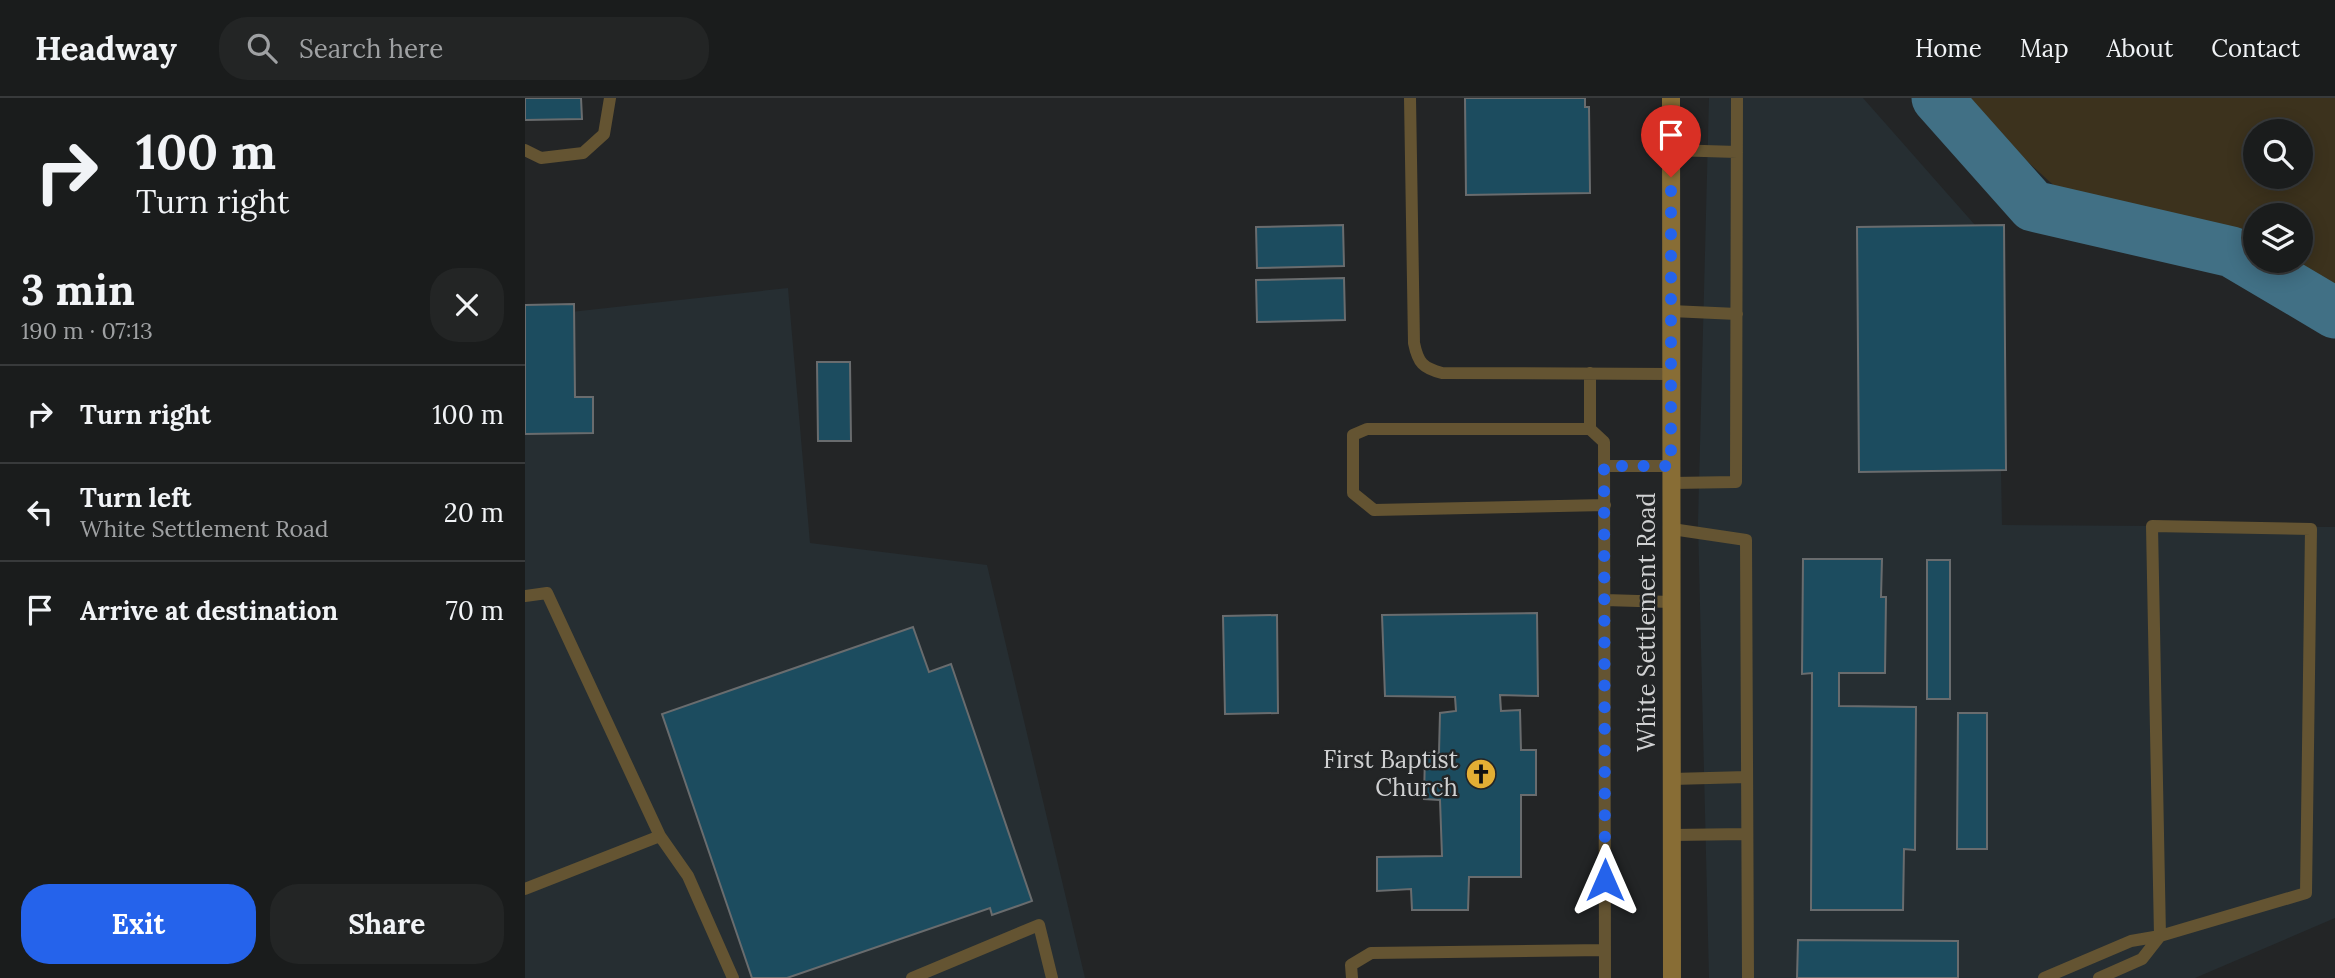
<!DOCTYPE html>
<html lang="en">
<head>
<meta charset="utf-8">
<style>
	:root { --surface:#1a1c1c; --page:#232525; --text:#f1f3f6; --muted:#9fa1a3; --line:#383a3b; --accent:#2563eb }
	body { margin:0; font-family:Lora,serif; background:var(--page); color:var(--text); height:100vh; display:flex; flex-direction:column; font-size:26px; white-space:nowrap }
	* { box-sizing:border-box; margin:0 }
	p { font-size:23px; color:var(--muted) }
	.icon { flex:none; width:38px; height:38px; fill:none; stroke:currentColor; stroke-width:2; stroke-linecap:round; stroke-linejoin:round }
	.map { position:relative; flex:1; overflow:hidden }
	.details { display:flex; flex-direction:column; background:var(--surface); width:525px }
	.details>* { flex:none }
	.top-card { background:#1a1c1c; color:var(--text); overflow:hidden }
	.fabs { position:absolute; left:1718px; top:21px; display:grid; gap:14px }
	.fabs a { display:grid; place-items:center; width:70px; height:70px; border-radius:50%; background:var(--surface); box-shadow:0 4px 18px #0003,0 0 0 2px var(--line); font-size:35px }
	.pin { position:absolute; display:grid; place-items:center; width:60px; height:60px; color:#fff; margin:-72px -30px; border-radius:50% 50% 50% 0; rotate:-45deg; box-shadow:0 0 7px #0007 }
	.pin .icon { rotate:45deg }
	.me { position:absolute; width:77px; margin:-38px; rotate:0deg; stroke-linejoin:round; filter:drop-shadow(0 0 5px #0008) }
	.turn { display:flex; align-items:center; gap:24px; height:147px; padding:0 21px; font-size:32px }
	.turn .icon { width:91px; height:91px; stroke-width:2.5 }
	.turn b { display:block; font-size:49px; line-height:60px }
	.round { display:grid; place-items:center; flex:none; width:74px; height:74px; border-radius:28px; background:var(--page) }
	.headline { display:flex; align-items:center; justify-content:space-between; height:119px; padding:0 21px }
	h1 { font-size:42px; font-weight:700; line-height:52px }
	.action { display:flex; gap:14px; margin-top:auto; padding:14px 21px }
	.action a { flex:1; height:80px; border-radius:28px; background:var(--accent); color:#fff; font-size:28px; font-weight:700; line-height:80px; text-align:center }
	.action a+a { background:var(--page); color:var(--text) }
	ul { padding:0; list-style:none }
	li { display:flex; align-items:center; gap:21px; height:98px; padding:0 21px; border-top:2px solid var(--line) }
	li div { flex:1 }
	li b { display:block; font-size:26px }
	li em { font-style:normal }
	header { display:flex; align-items:center; gap:42px; box-sizing:border-box; height:98px; padding:0 35px; background:var(--surface); border-bottom:2px solid var(--line) }
	header strong { font-size:33px }
	nav { display:flex; gap:38px; margin-inline-start:auto; font-size:24px }
	.search { width:490px; height:63px; background:var(--page); display:flex; align-items:center; gap:18px; box-sizing:border-box; padding:0 24px; border-radius:28px; color:var(--muted); font-size:26px }
	main { display:flex; flex:1; min-height:0 }
	.map>svg:first-child { display:block }
</style>
</head>
<body>
<header>
<strong>Headway</strong>
<div class="search"><svg class="icon" aria-label="search" viewBox="0 0 24 24"><circle cx="10" cy="10" r="6"/><path d="M15 15l6 6"/></svg>Search here</div>
<nav><a>Home</a><a>Map</a><a>About</a><a>Contact</a></nav>
</header>
<main>
<section class="details">
<div class="top-card">
<div class="turn"><svg class="icon" aria-label="right" viewBox="0 0 24 24"><path d="M7 20v-9h11M14 6l5 5-5 5"/></svg><div><b>100 m</b>Turn right</div></div>
</div>
<div class="headline"><div><h1>3 min</h1><p>190 m · 07:13</p></div><a class="round"><svg class="icon" aria-label="close" viewBox="0 0 24 24"><path d="M6 6l12 12M18 6L6 18"/></svg></a></div>
<ul>
<li><svg class="icon" aria-label="right" viewBox="0 0 24 24"><path d="M7 20v-9h11M14 6l5 5-5 5"/></svg><div><b>Turn right</b></div><em>100 m</em></li>
<li><svg class="icon" aria-label="left" viewBox="0 0 24 24"><path d="M17 20v-9H6M10 6l-5 5 5 5"/></svg><div><b>Turn left</b><p>White Settlement Road</p></div><em>20 m</em></li>
<li><svg class="icon" aria-label="arrive" viewBox="0 0 24 24"><path d="M6 21V4h12l-3 4 3 4H6"/></svg><div><b>Arrive at destination</b></div><em>70 m</em></li>
</ul>
<div class="action"><a>Exit</a><a>Share</a></div>
</section>
<div class="map">
<svg width="1810" height="880" viewBox="0 0 1810 880">
	<rect width="100%" height="100%" fill="#232526"/>
	<path fill="#262e32" d="M1184 0H1338L1472 152 1477 427 1810 429V820L1670 880H1184L1173 425Z
		M263 190 285 445 462 467 560 880H0V219Z"/>
	<path fill="#3c321d" fill-rule="evenodd" d="M1438 0H1810V192L1765 163H1776V117H1731V132L1627 122 1546 103 1483 46ZM1731 33H1776V79H1731Z"/>
	<g fill="none" stroke-linecap="round" stroke-linejoin="round">
		<path stroke="#417085" stroke-width="51" d="M1412 0 1508 108 1707 154 1810 215"/>
	</g>
	<path fill="#1c4c5f" stroke="#696c6e" stroke-width="2" d="M0 0H56L57 21 0 22Z
		M940 0H1060V9H1064L1065 95 941 97Z
		M818 127 819 168 732 170 731 129Z
		M1479 127 1481 372 1334 374 1332 129Z
		M819 180 820 222 732 224 731 182Z
		M49 206 50 299H68V335L0 336V207Z
		M292 264H325L326 343H293Z
		M1278 461H1357L1356 499H1361L1360 575H1314V608L1391 609 1390 752 1379 751 1378 812H1286L1287 575 1277 576Z
		M1402 462H1425V601H1402Z
		M1012 515 1013 598 975 597 976 613 995 612 996 652H1011V697H996V779H944L943 812H887L886 791 852 793V759L917 758 915 702 899 701 900 655H914L915 615 931 613 930 599 860 598 857 517Z
		M752 517 753 615 700 616 698 518Z
		M388 529 404 574 426 566 507 803 467 817 465 810 262 880H227L137 616Z
		M1433 615H1462V751H1432Z
		M1273 842 1433 843V880H1272Z"/>
	<g fill="none" stroke-linecap="round" stroke-linejoin="round">
		<path stroke="#645432" stroke-width="12" d="M885 0 889 245C893 265 898 270 917 275L1147 276
			M0 52 16 60 58 55 79 36 85 0
			M1146 52 1212 54
			M1146 213 1212 216
			M1065 275V331
			M1079 368H1146
			M1147 385 1211 384 1212 0
			M1147 431 1221 442 1223 880
			M0 498 22 495 135 738 0 791
			M1080 502 1146 504
			M1147 681 1222 679
			M1147 737 1222 736
			M135 738 163 778 208 880
			M387 880 514 827 527 880
			M827 880 826 867 846 855 1080 852
			M1080 880C1080 701 1079 522 1079 344L1065 331H842L828 337V395L849 412 1080 407
			M1519 880 1606 843 1635 838 1781 795 1786 431 1627 428 1635 838 1617 861 1574 880"/>
		<path stroke="#886d35" stroke-width="18" d="M1146 0 1147 880"/>
	</g>
	<g fill="none" stroke-linecap="round" stroke-linejoin="round">
		<path stroke="#2563eb" stroke-width="12" stroke-dasharray="0 21.6" d="M1080 782 1079 368H1146V79"/>
	</g>
	<defs>
		<g id="church-disc" transform="scale(1.575)"><circle r="9.5" fill="#e3ae34" stroke="#232526"/><path d="M-1.2-6h2.4v3.5h3.3v2.4h-3.3V6h-2.4V-.1h-3.3v-2.4h3.3Z" fill="#111"/></g>
	</defs>
	<g fill-rule="evenodd">
		<use href="#church-disc" x="956" y="676"/>
	</g>
	<g text-anchor="middle" stroke-width="5" stroke-linejoin="round" paint-order="stroke">
		<g font-size="24" fill="#d0d1d2" stroke="#232526">
			<text transform="translate(1122 524) rotate(-90)" y="8">White Settlement Road</text>
		</g>
		<g font-size="24" fill="#d0d1d2" stroke="#232526" text-anchor="end">
			<text x="933" y="670">First Baptist<tspan x="933" dy="28">Church</tspan></text>
		</g>
	</g>
</svg>
<div class="fabs">
<a><svg class="icon" aria-label="search" viewBox="0 0 24 24"><circle cx="10" cy="10" r="6"/><path d="M15 15l6 6"/></svg></a>
<a><svg class="icon" aria-label="layers" viewBox="0 0 24 24"><path d="M12 4l9 5-9 5-9-5zM3 14l9 5 9-5"/></svg></a>
</div>
<div class="pin" style="left:1146px;top:79px;background:#d93025"><svg class="icon" aria-label="arrive" viewBox="0 0 24 24"><path d="M6 21V4h12l-3 4 3 4H6"/></svg></div>
<svg class="me" style="left:1080px;top:782px" viewBox="-20 -20 40 40"><path d="M0-17L14 15 0 8-14 15z" fill="#2563eb" stroke="#fff" stroke-width="4"/></svg>
</div>
</main>
</body>
</html>
